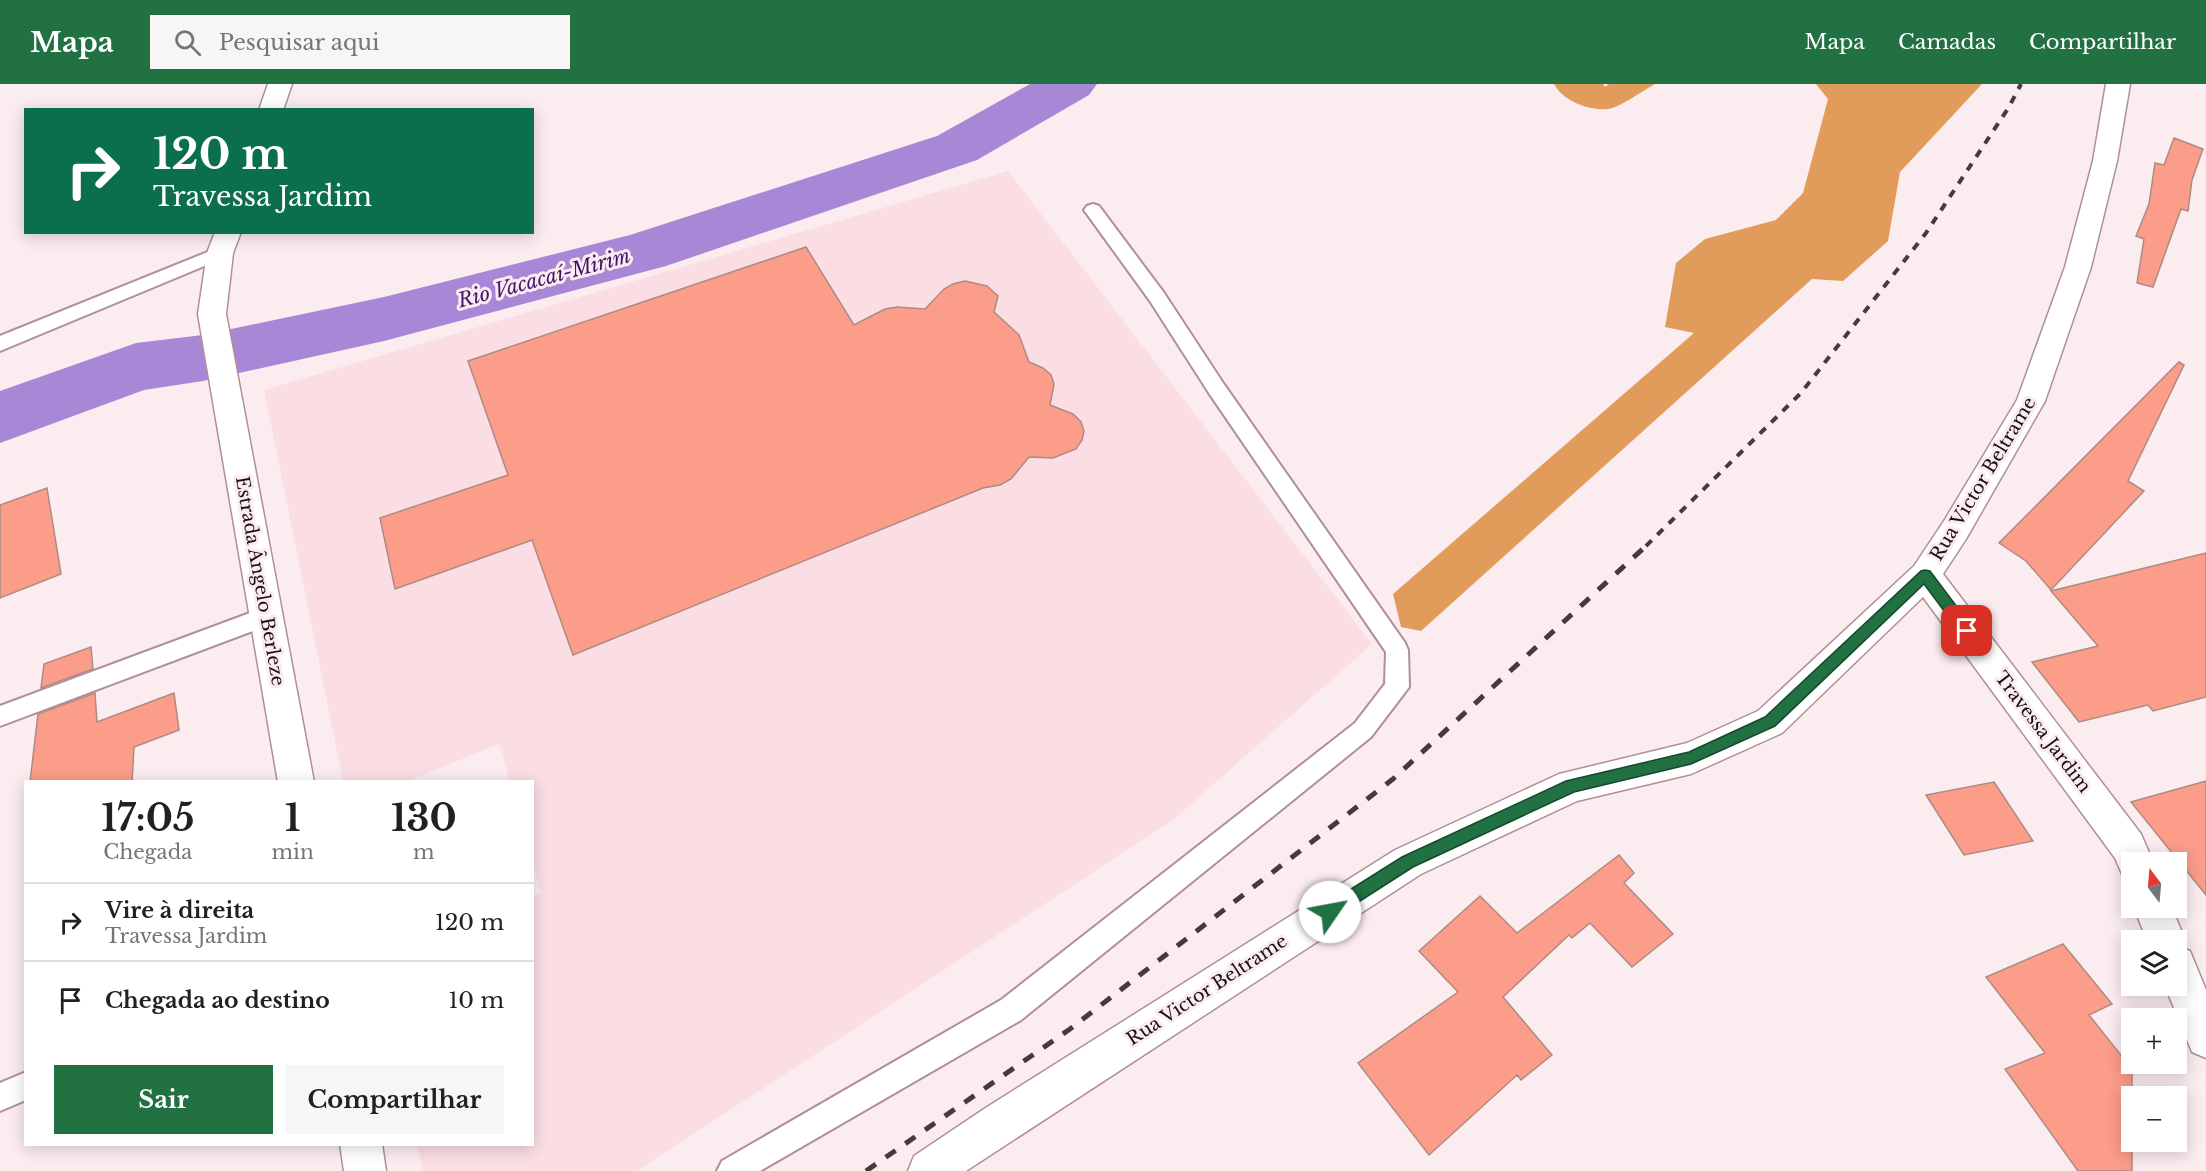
<!DOCTYPE html>
<html lang="pt">
<head>
<meta charset="utf-8">
<style>
	:root { --surface:#fff; --page:#f6f6f6; --text:#202124; --muted:#757577; --line:#e0e0e0; --accent:#217142 }
	body { margin:0; font-family:"Libre Baskerville",serif; background:var(--page); color:var(--text); height:100vh; display:flex; flex-direction:column; font-size:22px; white-space:nowrap }
	* { box-sizing:border-box; margin:0 }
	p { font-size:20px; color:var(--muted) }
	.icon { flex:none; width:33px; height:33px; fill:none; stroke:currentColor; stroke-width:2; stroke-linecap:round; stroke-linejoin:round }
	.map { position:relative; flex:1; overflow:hidden }
	.drawer { position:absolute; left:24px; top:696px; width:510px; height:366px; display:flex; flex-direction:column; background:var(--surface); border-radius:0px; box-shadow:0 3px 15px #0003 }
	.drawer>* { flex:none }
	.guide { position:absolute; left:24px; top:24px; width:510px; height:126px; border-radius:0px; box-shadow:0 3px 15px #0003; background:#0b6e4f; color:#fff; overflow:hidden }
	.needle { width:39px; rotate:344deg }
	.fabs { position:absolute; left:2121px; top:768px; display:grid; gap:12px }
	.fabs a { display:grid; place-items:center; width:66px; height:66px; border-radius:0px; background:var(--surface); box-shadow:0 3px 15px #0003; font-size:30px }
	.pin { position:absolute; display:grid; place-items:center; width:51px; height:51px; color:#fff; margin:-26px; border-radius:12px; box-shadow:0 3px 9px #0006 }
	.me { position:absolute; width:66px; margin:-33px; rotate:57deg; stroke-linejoin:round; filter:drop-shadow(0 0 4px #0008) }
	.turn { display:flex; align-items:center; gap:21px; height:126px; padding:0 30px; font-size:27px }
	.turn .icon { width:78px; height:78px; stroke-width:2.5 }
	.turn b { display:block; font-size:42px; line-height:51px }
	.eta { display:flex; justify-content:space-evenly; align-items:center; height:102px; text-align:center }
	.eta b { font-size:36px; font-weight:700; line-height:42px }
	.action { display:flex; gap:12px; margin-top:auto; padding:12px 30px }
	.action a { flex:1; height:69px; border-radius:0px; background:var(--accent); color:#fff; font-size:24px; font-weight:700; line-height:69px; text-align:center }
	.action a+a { background:var(--page); color:var(--text) }
	ul { padding:0; list-style:none }
	li { display:flex; align-items:center; gap:18px; height:78px; padding:0 30px; border-top:2px solid var(--line) }
	li div { flex:1 }
	li b { display:block; font-size:22px }
	li em { font-style:normal }
	header { display:flex; align-items:center; gap:36px; box-sizing:border-box; height:84px; padding:0 30px; background:var(--accent); color:#fff }
	header strong { font-size:28px }
	nav { display:flex; gap:33px; margin-inline-start:auto; font-size:21px }
	.search { width:420px; height:54px; background:var(--page); display:flex; align-items:center; gap:15px; box-sizing:border-box; padding:0 21px; border-radius:0px; color:var(--muted); font-size:22px }
	.map>svg:first-child { display:block }
</style>
</head>
<body>
<header>
<strong>Mapa</strong>
<div class="search"><svg class="icon" aria-label="search" viewBox="0 0 24 24"><circle cx="10" cy="10" r="6"/><path d="M15 15l6 6"/></svg>Pesquisar aqui</div>
<nav><a>Mapa</a><a>Camadas</a><a>Compartilhar</a></nav>
</header>
<div class="map">
<svg width="2206" height="1087" viewBox="0 0 2206 1087">
	<rect width="100%" height="100%" fill="#fbecef"/>
	<path fill="#fadee4" d="M1008 87 1372 560 1173 736 637 1087H423L417 1061 532 1060V813L541 809 533 778 532 698 510 697 499 660 408 697H343L264 306Z"/>
	<path fill="#e19b5a" d="M1554 0H1603L1605 3 1609 0H1655C1644 6 1619 24 1608 25 1589 27 1563 17 1554 0Z
		M1816 0H1982L1900 88 1888 157 1843 197 1812 195 1421 547 1401 543 1393 510 1694 249 1665 243 1676 179 1705 155 1776 136 1803 109 1828 15Z"/>
	<g fill="none" stroke-linecap="round" stroke-linejoin="round">
		<path fill="#a888d6" fill-rule="evenodd" d="M1030 0H1097L1089 11 977 76 666 182 384 257 203 297 144 306 0 359V307L136 259 203 251 384 213 630 151 937 52Z"/>
	</g>
	<path fill="#fb9d89" stroke="#ad8b84" stroke-width="1.5" d="M2174 54 2203 65 2192 96 2188 127 2181 125 2153 203 2137 199 2144 155 2136 152 2149 120 2155 79 2164 81Z
		M806 163 854 241 885 225 897 223 925 225 944 205 953 200 965 197 987 202 998 212 994 228 1019 251 1029 278 1043 284 1051 291 1054 300 1050 321 1073 330 1081 338 1084 347 1082 356 1076 365 1053 374 1029 373 1011 395 1000 401 983 404 573 571 532 456 395 505 380 434 508 391 468 277Z
		M2179 278 2184 281 2128 397 2144 407 2051 506 2026 477 1999 459Z
		M47 404 61 490 0 514V421Z
		M2206 469V613L2153 627 2148 621 2079 638 2032 578 2098 562 2051 507Z
		M91 563 93 585 41 604 44 580Z
		M95 609 97 638 174 609 179 646 134 663 132 698H30L38 630Z
		M2206 697V811L2131 718Z
		M1994 698 2033 757 1964 771 1926 711Z
		M1619 771 1634 789 1624 799 1673 850 1632 883 1590 839 1572 854 1569 851 1503 913 1552 971 1521 996 1517 991 1429 1071 1358 979 1458 908 1419 867 1480 812 1517 849Z
		M2063 860 2112 920 2089 931 2132 985V1087H2078L2005 985 2045 969 1986 893Z"/>
	<g fill="none" stroke-linecap="round" stroke-linejoin="round">
		<g stroke="#b18f97" stroke-width="4">
			<path id="service" d="M1093 120 1099 122 1164 209 1223 299 1405 559 1408 566 1409 603 1371 653 1021 936 760 1087H717L722 1077 1001 916 1355 639 1385 600 1386 568 1209 309 1150 217 1087 130 1084 126 1087 122Z
				M220 163 226 165 229 169 226 173 0 267V252Z
				M266 523 274 525 277 532 274 539 0 642V622Z
				M26 988V1016L0 1027V999Z"/>
		</g>
		<g stroke="#b18f97" stroke-width="3">
			<path id="minor" d="M268 0H292L283 26H259Z
				M2106 0H2130L2117 77 2091 183 2045 317 1966 455 1943 490 2141 750 2153 778H2132V794L2122 790 2115 774 1923 513 1782 649 1691 690 1577 717 1421 790 966 1087H908L914 1072 984 1025 1395 766 1559 690 1687 659 1758 627 1914 482 1944 437 2017 316 2065 183 2093 77Z
				M215 148H241L233 169 226 230 314 698H278L198 230 207 169Z
				M2134 824H2172L2185 856 2182 864 2190 867 2206 906V974L2192 968 2165 902H2176V856H2147Z
				M340 1060H382L386 1087H344Z"/>
		</g>
		<use href="#service" fill="#fff" fill-rule="evenodd"/>
		<use href="#minor" fill="#fff" fill-rule="evenodd"/>
		<path stroke="#463a3d" stroke-width="4" stroke-dasharray="8 8" stroke-linecap="butt" d="M1646 462 1801 309 1926 149 2009 23 2021 0"/>
		<path stroke="#463a3d" stroke-width="5" stroke-dasharray="12 12" stroke-linecap="butt" d="M866 1087 1070 945 1393 695 1647 461"/>
	</g>
	<path fill="#217142" stroke="#15492b" stroke-width="1.5" d="M1925 486 1930 487 1972 543 1974 547 1972 551H1962L1924 500 1775 642 1691 680 1574 708 1413 783 1335 833 1330 835 1324 833 1322 828 1324 822 1402 773 1566 697 1689 668 1765 633 1921 487Z"/>
	<g text-anchor="middle" stroke-width="6" stroke-linejoin="round" paint-order="stroke">
		<g font-size="18" fill="#1b0f12" stroke="#fbecef">
			<text transform="translate(1983 395) rotate(-59)" y="6">Rua Victor Beltrame</text>
			<text transform="translate(260 497) rotate(80)" y="6">Estrada Ângelo Berleze</text>
			<text transform="translate(2043 648) rotate(53)" y="6">Travessa Jardim</text>
			<text transform="translate(1207 906) rotate(-33)" y="6">Rua Victor Beltrame</text>
		</g>
		<g font-size="20" font-style="italic" fill="#441471" stroke="#fbecef">
			<text transform="translate(544 194) rotate(-15)" y="7">Rio Vacacaí-Mirim</text>
		</g>
	</g>
</svg>
<div class="fabs">
<a><svg class="needle" viewBox="-14 -14 28 28"><path d="M0-13l5 13h-10z" fill="#e53935"/><path d="M0 13l5-13h-10z" fill="#757577"/></svg></a>
<a><svg class="icon" aria-label="layers" viewBox="0 0 24 24"><path d="M12 4l9 5-9 5-9-5zM3 14l9 5 9-5"/></svg></a>
<a>+</a>
<a>−</a>
</div>
<div class="pin" style="left:1967px;top:547px;background:#d93025"><svg class="icon" aria-label="arrive" viewBox="0 0 24 24"><path d="M6 21V4h12l-3 4 3 4H6"/></svg></div>
<svg class="me" style="left:1330px;top:828px" viewBox="-20 -20 40 40"><circle r="19" fill="#fff"/><path d="M0-13L10 11 0 6-10 11z" fill="#217142"/></svg>
<div class="guide">
<div class="turn"><svg class="icon" aria-label="right" viewBox="0 0 24 24"><path d="M7 20v-9h11M14 6l5 5-5 5"/></svg><div><b>120 m</b>Travessa Jardim</div></div>
</div>
<section class="drawer">
<div class="eta">
<div><b>17:05</b><p>Chegada</p></div>
<div><b>1</b><p>min</p></div>
<div><b>130</b><p>m</p></div>
</div>
<ul>
<li><svg class="icon" aria-label="right" viewBox="0 0 24 24"><path d="M7 20v-9h11M14 6l5 5-5 5"/></svg><div><b>Vire à direita</b><p>Travessa Jardim</p></div><em>120 m</em></li>
<li><svg class="icon" aria-label="arrive" viewBox="0 0 24 24"><path d="M6 21V4h12l-3 4 3 4H6"/></svg><div><b>Chegada ao destino</b></div><em>10 m</em></li>
</ul>
<div class="action"><a>Sair</a><a>Compartilhar</a></div>
</section>
</div>
</body>
</html>
